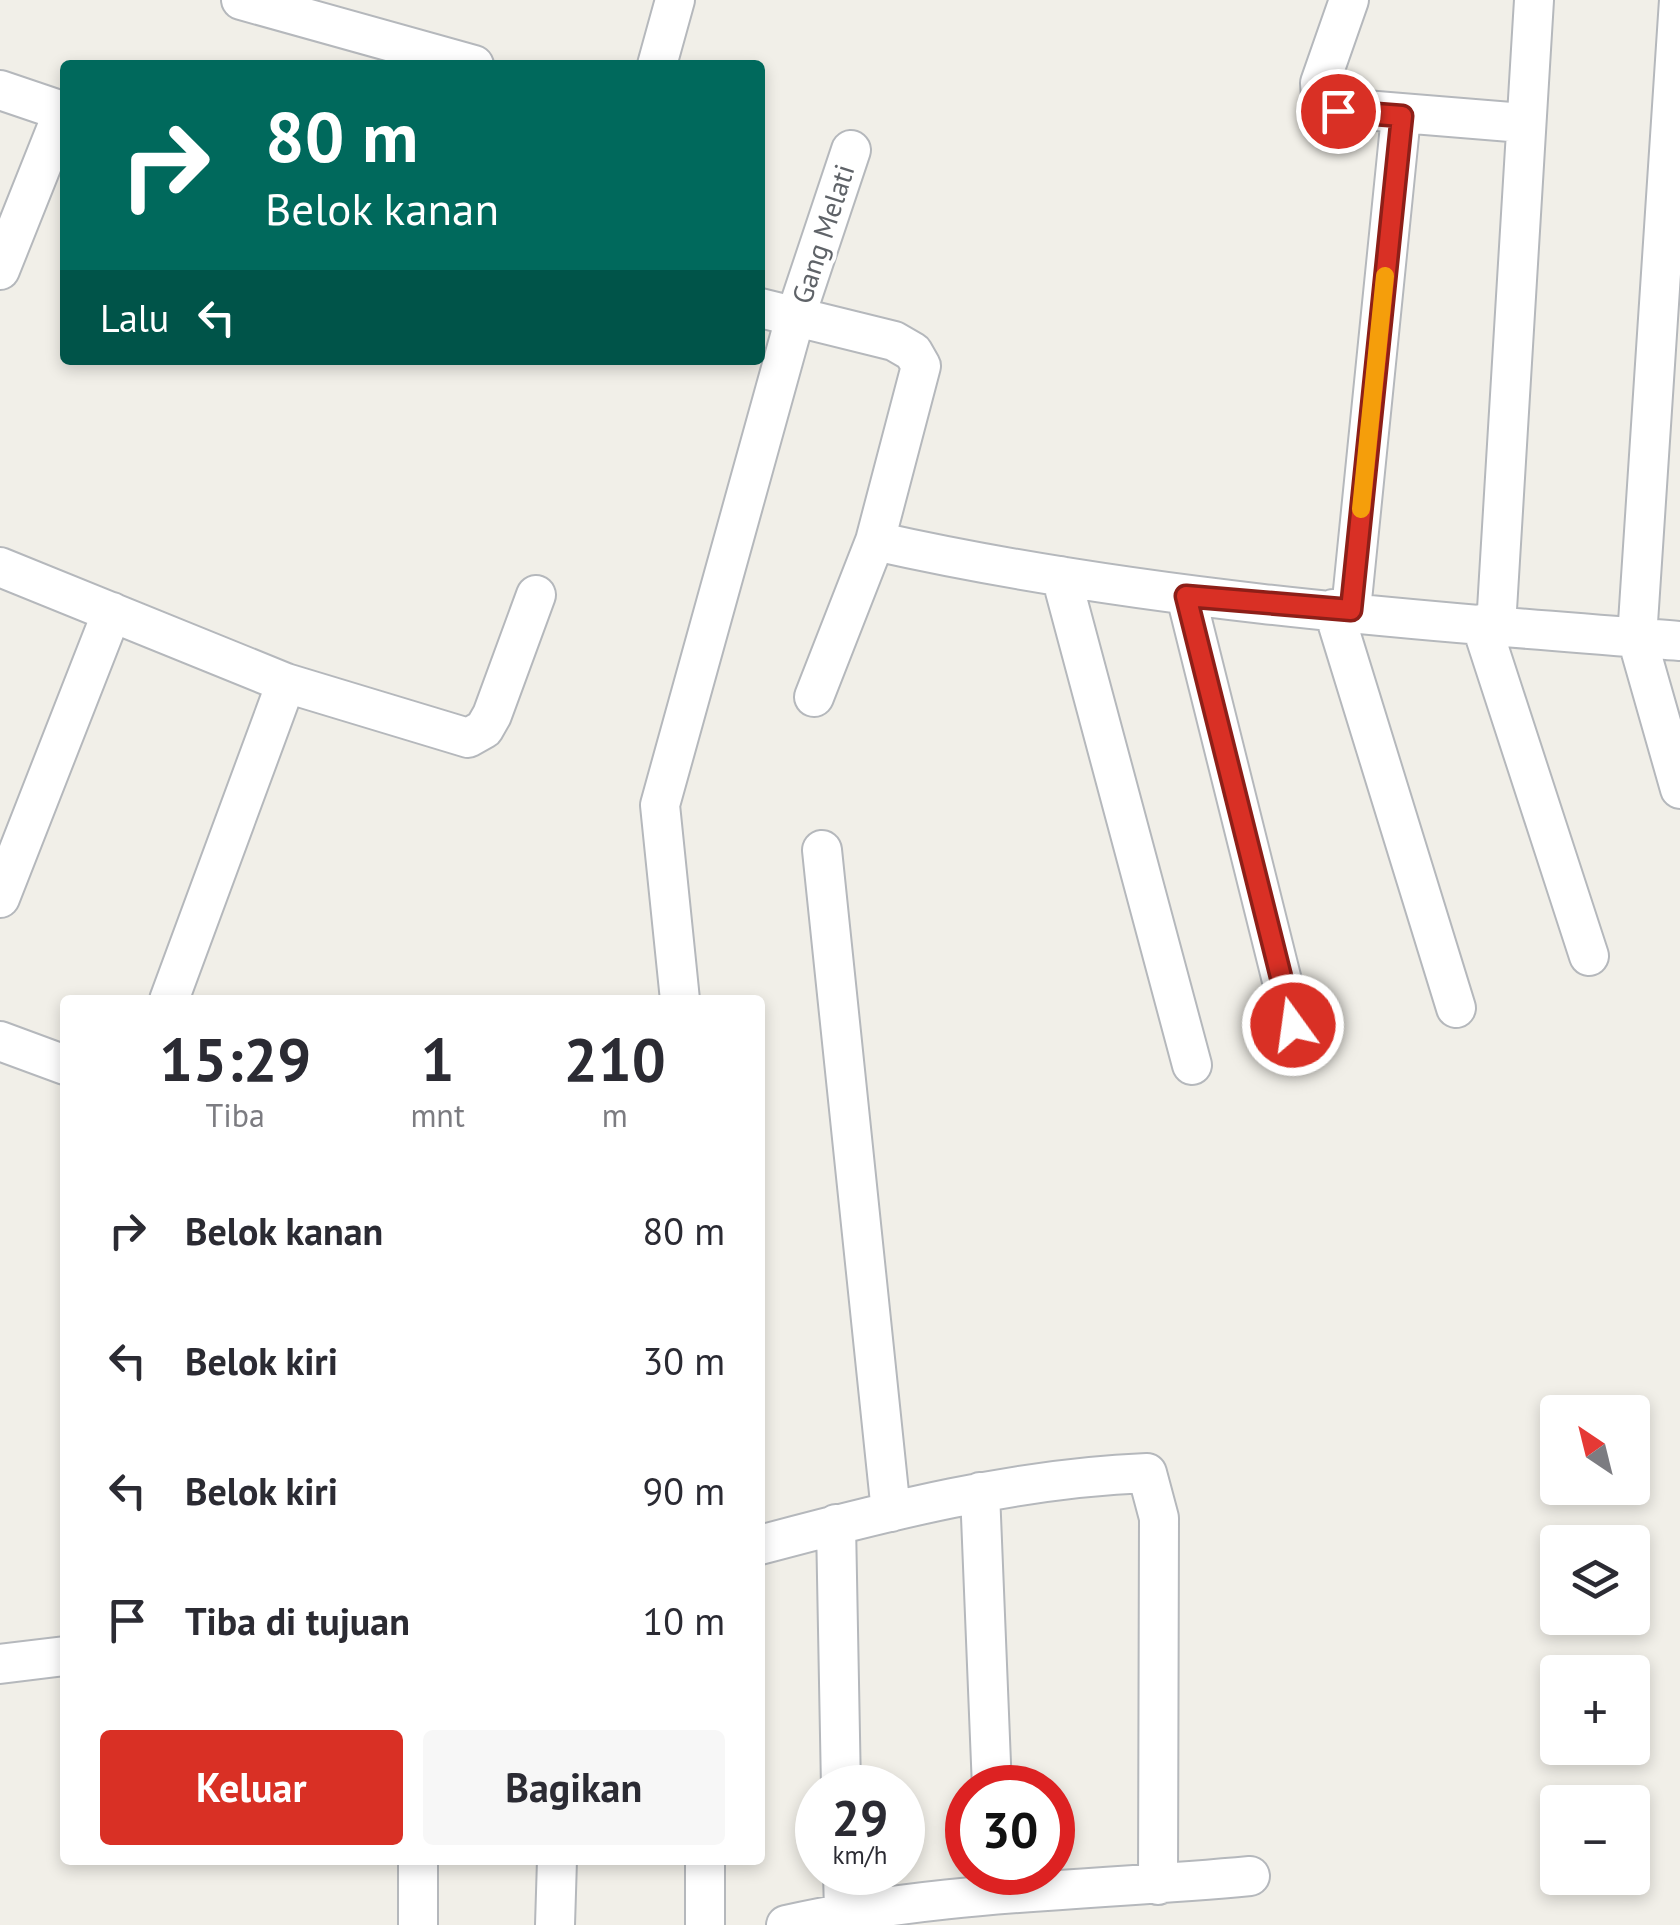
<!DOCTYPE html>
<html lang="id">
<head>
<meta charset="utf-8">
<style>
	:root { --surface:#fff; --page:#f7f7f7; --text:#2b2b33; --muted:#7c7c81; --accent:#d93025 }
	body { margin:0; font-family:"PT Sans",sans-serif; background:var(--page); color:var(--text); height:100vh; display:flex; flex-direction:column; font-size:38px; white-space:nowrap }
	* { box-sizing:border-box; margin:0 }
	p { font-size:32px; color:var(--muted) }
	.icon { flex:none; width:55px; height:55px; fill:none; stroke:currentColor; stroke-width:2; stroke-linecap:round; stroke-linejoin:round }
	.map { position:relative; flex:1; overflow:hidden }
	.side { position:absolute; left:60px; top:995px; width:705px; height:870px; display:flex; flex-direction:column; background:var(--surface); border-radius:10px; box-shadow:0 5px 15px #0003 }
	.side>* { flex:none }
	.banner { position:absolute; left:60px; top:60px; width:705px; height:305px; border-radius:10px; box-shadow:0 5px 15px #0003; background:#00695c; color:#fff; overflow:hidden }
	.needle { width:65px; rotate:325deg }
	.controls { position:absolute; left:1540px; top:1395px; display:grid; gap:20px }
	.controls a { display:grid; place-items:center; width:110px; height:110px; border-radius:10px; background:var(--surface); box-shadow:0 5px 15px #0003; font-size:50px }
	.speed { position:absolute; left:795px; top:1765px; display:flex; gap:20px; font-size:50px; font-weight:700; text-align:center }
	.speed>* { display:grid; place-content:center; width:130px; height:130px; border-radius:50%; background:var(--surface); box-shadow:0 5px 15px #0003; line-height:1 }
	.speed small { font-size:25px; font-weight:400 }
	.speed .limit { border:15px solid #d22; background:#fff; color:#111 }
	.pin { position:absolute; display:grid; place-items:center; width:85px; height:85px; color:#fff; margin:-42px; border:5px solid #fff; border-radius:50%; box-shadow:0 2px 10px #0007 }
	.me { position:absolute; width:110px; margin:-55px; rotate:346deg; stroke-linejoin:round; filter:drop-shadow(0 0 8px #0008) }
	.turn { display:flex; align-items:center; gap:35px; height:210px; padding:0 40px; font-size:45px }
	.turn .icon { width:130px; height:130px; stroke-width:2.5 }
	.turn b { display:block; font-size:70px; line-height:85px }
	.then { display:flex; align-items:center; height:95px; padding:0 40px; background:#0003; gap:20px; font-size:38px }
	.eta { display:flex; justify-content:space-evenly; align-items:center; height:170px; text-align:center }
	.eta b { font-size:60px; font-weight:800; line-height:70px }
	.action { display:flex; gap:20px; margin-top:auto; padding:20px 40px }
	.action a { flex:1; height:115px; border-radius:10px; background:var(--accent); color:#fff; font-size:40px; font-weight:800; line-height:115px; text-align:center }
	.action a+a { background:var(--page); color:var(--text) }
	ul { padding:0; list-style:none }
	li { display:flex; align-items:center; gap:30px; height:130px; padding:0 40px }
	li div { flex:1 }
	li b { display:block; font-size:38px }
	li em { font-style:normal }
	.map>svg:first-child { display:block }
</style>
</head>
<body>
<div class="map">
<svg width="1680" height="1925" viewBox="0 0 1680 1925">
	<rect width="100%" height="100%" fill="#f1efe8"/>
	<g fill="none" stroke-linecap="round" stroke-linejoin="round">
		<g stroke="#b5b8bc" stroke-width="42">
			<path id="street" d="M241 0 474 65
				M1349 0 1320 83 1321 97 1328 107 1523 123
				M1679 0 1637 638 1680 789
				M657 65 675 0
				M0 90 65 112
				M0 270 63 112
				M760 308 894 341 913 352 921 366 875 541 814 697
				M875 541C1138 600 1411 620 1680 641
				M0 567 286 683 468 738 484 729 492 715 536 595
				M1061 576 1192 1065
				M1186 596 1293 1025
				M1333 609 1456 1008
				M1351 610 1401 116
				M1481 624 1589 956
				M1496 626 1534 0
				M822 850 891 1512
				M0 898 112 612
				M169 1000 286 683
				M680 1000 660 805 795 318 851 150
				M0 1041 65 1065
				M980 1492 992 1788
				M836 1524 841 1788
				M760 1545C887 1511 1016 1478 1147 1473L1159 1518 1158 1885
				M0 1664 65 1656
				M418 1860V1925
				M705 1860V1925
				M843 1872 844 1912
				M555 1925 557 1860
				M786 1925C941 1890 1093 1891 1250 1876"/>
		</g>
		<use href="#street" stroke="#fff" stroke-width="38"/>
	</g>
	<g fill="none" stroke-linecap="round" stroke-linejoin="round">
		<g stroke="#8d1f18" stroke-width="25">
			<path id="route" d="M1293 1025 1186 596 1351 610 1402 116 1338 111"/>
		</g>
		<use href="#route" stroke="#d93025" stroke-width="18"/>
		<path stroke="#f59e0b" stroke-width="18" d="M1361 509 1385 276"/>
	</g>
	<g text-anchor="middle" stroke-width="8" stroke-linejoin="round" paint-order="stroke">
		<g font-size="28" fill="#5f6368" stroke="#fff">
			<text transform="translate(823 234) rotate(-72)" y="10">Gang Melati</text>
		</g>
	</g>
</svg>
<div class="controls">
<a><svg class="needle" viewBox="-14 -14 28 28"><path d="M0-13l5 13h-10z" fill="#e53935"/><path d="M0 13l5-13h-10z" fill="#7c7c81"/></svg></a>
<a><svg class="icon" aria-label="layers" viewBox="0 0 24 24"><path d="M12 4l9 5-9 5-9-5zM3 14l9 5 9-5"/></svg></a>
<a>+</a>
<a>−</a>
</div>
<div class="speed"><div>29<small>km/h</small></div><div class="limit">30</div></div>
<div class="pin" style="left:1338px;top:111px;background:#d93025"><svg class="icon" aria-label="arrive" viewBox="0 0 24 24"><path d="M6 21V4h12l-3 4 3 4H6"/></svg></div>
<svg class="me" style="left:1293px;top:1025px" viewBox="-20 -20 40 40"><circle r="17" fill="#d93025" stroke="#fff" stroke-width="3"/><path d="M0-11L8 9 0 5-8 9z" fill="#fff"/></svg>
<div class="banner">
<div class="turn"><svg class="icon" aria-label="right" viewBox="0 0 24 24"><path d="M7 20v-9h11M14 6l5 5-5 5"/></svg><div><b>80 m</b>Belok kanan</div></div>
<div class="then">Lalu<svg class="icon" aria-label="left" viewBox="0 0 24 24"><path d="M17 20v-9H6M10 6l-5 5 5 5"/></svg></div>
</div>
<section class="side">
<div class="eta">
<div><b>15:29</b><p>Tiba</p></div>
<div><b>1</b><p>mnt</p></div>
<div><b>210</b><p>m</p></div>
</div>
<ul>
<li><svg class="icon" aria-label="right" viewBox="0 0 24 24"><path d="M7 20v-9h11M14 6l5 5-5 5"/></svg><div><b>Belok kanan</b></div><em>80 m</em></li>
<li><svg class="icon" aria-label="left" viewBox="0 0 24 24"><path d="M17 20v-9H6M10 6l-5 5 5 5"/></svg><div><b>Belok kiri</b></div><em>30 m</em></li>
<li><svg class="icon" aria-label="left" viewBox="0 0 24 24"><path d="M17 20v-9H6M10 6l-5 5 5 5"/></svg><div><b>Belok kiri</b></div><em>90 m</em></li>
<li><svg class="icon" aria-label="arrive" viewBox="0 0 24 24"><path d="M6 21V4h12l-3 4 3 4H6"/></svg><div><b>Tiba di tujuan</b></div><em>10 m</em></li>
</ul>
<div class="action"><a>Keluar</a><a>Bagikan</a></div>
</section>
</div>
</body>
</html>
